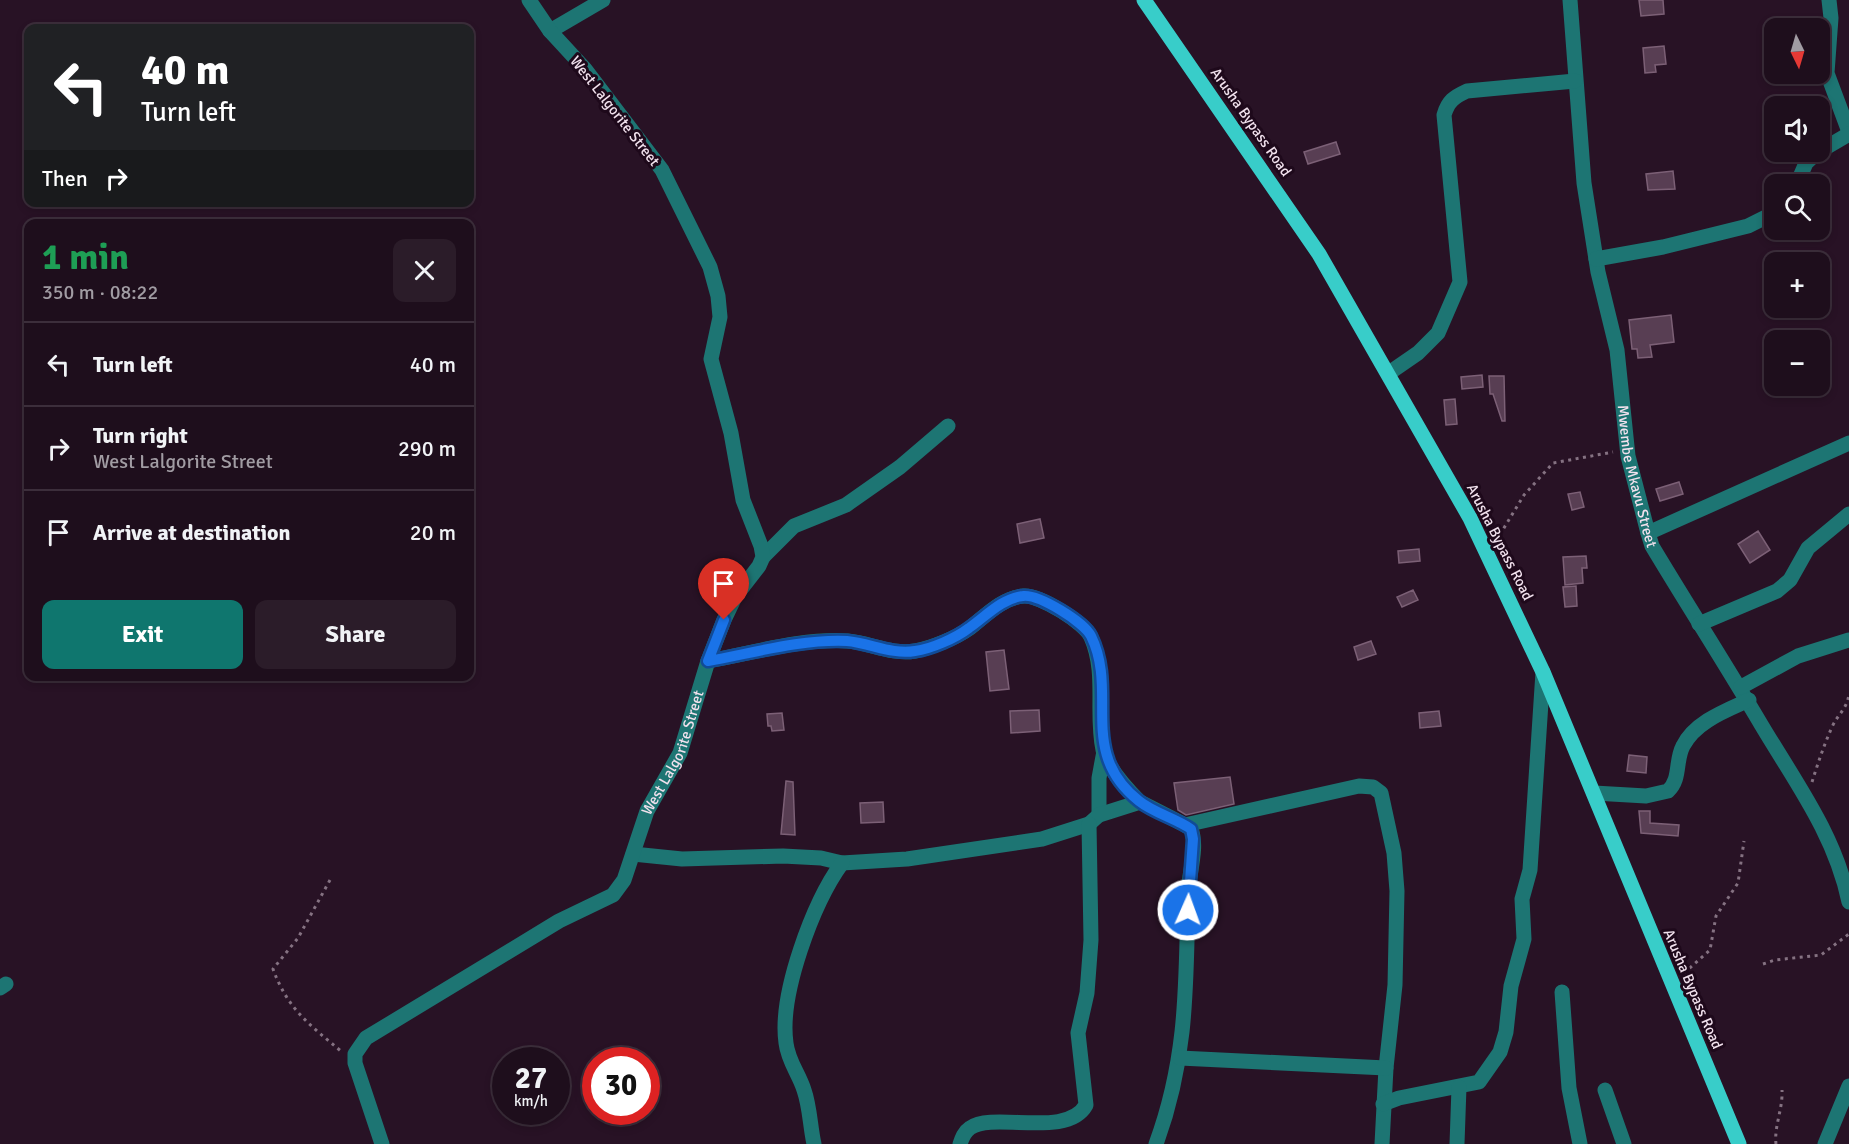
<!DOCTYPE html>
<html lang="en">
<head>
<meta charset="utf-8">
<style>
	:root { --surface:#1e0e1c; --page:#2b1c29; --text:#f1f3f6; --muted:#a19ca3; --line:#3c2e3b; --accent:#0f766e }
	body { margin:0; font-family:Signika,sans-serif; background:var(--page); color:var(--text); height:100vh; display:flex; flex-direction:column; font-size:22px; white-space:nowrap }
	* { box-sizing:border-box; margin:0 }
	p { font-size:20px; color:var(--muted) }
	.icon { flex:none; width:33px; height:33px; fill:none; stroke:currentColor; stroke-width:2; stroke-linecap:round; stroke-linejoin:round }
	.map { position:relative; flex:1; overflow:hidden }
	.side { position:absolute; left:24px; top:219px; width:450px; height:462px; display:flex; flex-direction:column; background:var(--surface); border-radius:12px; box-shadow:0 3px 9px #0003,0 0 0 2px var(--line) }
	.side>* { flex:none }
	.guide { position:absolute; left:24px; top:24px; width:450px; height:183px; border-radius:12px; box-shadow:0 3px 9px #0003,0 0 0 2px var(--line); background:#202124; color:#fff; overflow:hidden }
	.needle { width:39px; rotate:175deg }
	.controls { position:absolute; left:1764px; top:18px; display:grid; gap:12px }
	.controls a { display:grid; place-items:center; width:66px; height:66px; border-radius:12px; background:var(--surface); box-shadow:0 3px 9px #0003,0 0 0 2px var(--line); font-size:30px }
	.speed { position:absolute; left:492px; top:1047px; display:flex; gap:12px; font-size:30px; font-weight:700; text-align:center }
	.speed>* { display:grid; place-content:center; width:78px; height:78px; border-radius:50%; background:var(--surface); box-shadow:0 3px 9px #0003,0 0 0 2px var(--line); line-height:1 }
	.speed small { font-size:15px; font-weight:400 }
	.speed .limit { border:9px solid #d22; background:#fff; color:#111 }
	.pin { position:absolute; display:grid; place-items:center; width:51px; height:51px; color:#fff; margin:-62px -26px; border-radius:50% 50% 50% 0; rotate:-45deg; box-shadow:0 0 6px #0007 }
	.pin .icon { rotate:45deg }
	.me { position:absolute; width:66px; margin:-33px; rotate:2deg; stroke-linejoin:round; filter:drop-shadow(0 0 4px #0008) }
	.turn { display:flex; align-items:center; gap:21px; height:126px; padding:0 18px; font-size:27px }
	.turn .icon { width:78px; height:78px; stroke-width:2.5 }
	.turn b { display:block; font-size:42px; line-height:51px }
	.then { display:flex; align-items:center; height:57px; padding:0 18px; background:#0003; gap:12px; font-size:22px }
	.round { display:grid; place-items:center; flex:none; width:63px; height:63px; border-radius:12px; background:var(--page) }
	.overview { display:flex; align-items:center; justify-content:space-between; height:102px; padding:0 18px }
	h1 { font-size:36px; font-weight:800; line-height:45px; color:#1e9e55 }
	.action { display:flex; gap:12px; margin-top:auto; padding:12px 18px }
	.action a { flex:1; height:69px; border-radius:12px; background:var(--accent); color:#fff; font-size:24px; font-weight:800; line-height:69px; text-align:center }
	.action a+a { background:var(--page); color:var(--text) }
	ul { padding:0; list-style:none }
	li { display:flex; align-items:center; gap:18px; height:84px; padding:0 18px; border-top:2px solid var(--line) }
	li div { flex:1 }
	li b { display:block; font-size:22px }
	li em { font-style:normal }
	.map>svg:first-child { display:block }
</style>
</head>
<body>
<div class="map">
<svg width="1849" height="1144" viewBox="0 0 1849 1144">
	<rect width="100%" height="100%" fill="#281225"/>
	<path fill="#583e53" stroke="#7c6076" stroke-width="1.5" d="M1639 0H1663L1664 14 1641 16Z
		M1664 46 1666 64 1655 65 1656 72 1645 73 1643 48Z
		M1336 142 1340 154 1308 164 1304 152Z
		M1673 171 1675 189 1648 190 1646 174Z
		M1671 315 1674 342 1650 345 1652 357 1638 358 1637 349H1632L1629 320Z
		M1482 375 1483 387 1462 389 1461 377Z
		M1489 376H1504L1505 421H1502L1493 394H1490Z
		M1455 399 1457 424 1446 425 1444 400Z
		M1679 482 1683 494 1660 501 1656 489Z
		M1580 492 1584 507 1572 510 1568 494Z
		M1040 519 1044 538 1020 543 1017 524Z
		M1758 531 1770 550 1750 563 1738 544Z
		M1419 549 1420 561 1399 563 1398 551Z
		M1586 556 1587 568H1582L1583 583 1565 585 1563 557Z
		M1576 586 1577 606 1565 607 1563 587Z
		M1413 590 1418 600 1402 607 1397 597Z
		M1371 641 1376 654 1358 660 1354 647Z
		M1004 650 1009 689 990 691 986 652Z
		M1039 710 1040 731 1011 733 1010 711Z
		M1439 711 1441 726 1420 728 1419 713Z
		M782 713 784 730 772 731 771 726H768L767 714Z
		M1629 755 1647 757 1646 773 1627 771Z
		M1230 777 1234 804 1186 815 1178 810 1174 783Z
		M786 781 793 782 795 835 781 834Z
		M883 802 884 822 861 823 860 803Z
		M1639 811H1650V823L1679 825 1678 836 1641 833Z"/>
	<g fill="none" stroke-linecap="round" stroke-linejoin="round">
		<path stroke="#857282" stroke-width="3" stroke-dasharray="3 4.5" stroke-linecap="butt" d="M1496 541 1524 495 1553 463 1613 452
			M1812 782C1818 763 1824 745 1832 727 1838 714 1847 709 1849 694
			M330 880 298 938 273 969C288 1010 310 1025 342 1052
			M1763 964 1775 960 1821 955 1849 934
			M1684 973 1710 950 1716 916 1738 883 1744 841
			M1776 1144C1774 1126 1783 1109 1782 1090"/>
		<g stroke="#1d7573" stroke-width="15">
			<path id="s1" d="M1570 0 1584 183 1598 272 1617 350 1628 456 1648 533 1652 546C1688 606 1726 665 1762 726 1796 783 1835 835 1849 902"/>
			<path d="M1829 0 1831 18 1827 73 1849 132"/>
			<path d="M550 31 603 0"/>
			<path d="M1820 151 1849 134"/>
			<path d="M1797 184 1806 163 1818 152"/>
			<path d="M1596 259 1663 247 1748 226 1774 213"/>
			<path d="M1389 373 1418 353 1438 333 1460 282 1444 115C1448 101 1454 97 1467 91L1575 81"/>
			<path d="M1648 533 1849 443"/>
			<path d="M763 557 794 526 846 505 900 467 948 426"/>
			<path d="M1699 624 1777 591 1790 580 1808 548 1849 514"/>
			<path d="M708 661C753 653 802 638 848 641 870 643 892 655 915 651 931 648 956 638 970 628 985 616 1003 597 1024 596 1040 595 1085 623 1091 637 1107 673 1095 713 1103 750 1108 769 1126 788 1140 802"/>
			<path d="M1741 687 1798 656 1849 640"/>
			<path d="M1594 793 1646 796 1668 791C1681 779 1675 761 1683 746 1695 722 1725 711 1749 700"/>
			<path d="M1099 815V778L1104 751"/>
			<path d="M1185 825 1359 786 1373 787 1381 793 1394 853 1397 891 1395 985 1386 1068 1382 1144"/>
			<path d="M633 854 682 859 783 856 821 858 842 863 907 859 1042 839 1089 824 1099 815 1140 802 1185 825 1191 829C1198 847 1189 873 1188 892 1186 983 1188 1057 1156 1144"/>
			<path d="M0 988 6 984"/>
			<path d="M1562 992 1569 1088 1580 1144"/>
			<path d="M1180 1058 1386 1068"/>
			<path d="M1605 1090 1624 1144"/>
			<path d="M1383 1104 1399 1098 1479 1082 1500 1052 1506 1032 1511 986 1524 939 1522 899 1530 870 1543 672"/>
			<path id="s2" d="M382 1144 355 1063V1054L366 1038 559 921 613 895 624 880 647 811 680 753 708 661 724 620 735 597 759 566 763 557 761 546 743 500 731 433 711 359 720 317 718 296 710 267 662 170 585 69 550 31 529 0"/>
			<path d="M814 1144C810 1126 810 1107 804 1090 799 1074 788 1061 786 1043 779 994 813 903 842 863"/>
			<path d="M960 1144C962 1138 964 1132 970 1128 994 1111 1067 1139 1086 1105L1078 1033 1087 993 1091 940 1089 824"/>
			<path d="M1457 1144 1459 1087"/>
			<path d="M1825 1144 1849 1086"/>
		</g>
		<path stroke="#38cdc9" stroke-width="15" d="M1144 0 1319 254 1470 518 1543 672 1739 1144"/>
	</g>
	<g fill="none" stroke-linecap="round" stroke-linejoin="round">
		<g stroke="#114b97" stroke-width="15">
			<path id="route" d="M724 620 708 661C753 653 801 639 847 641 870 643 892 655 915 651 931 649 956 638 969 628 985 617 1002 598 1023 596 1039 594 1084 622 1091 636 1119 693 1077 752 1139 801 1154 813 1175 818 1191 829L1193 839 1188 910"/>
		</g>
		<use href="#route" stroke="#1a73e8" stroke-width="10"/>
	</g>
	<g text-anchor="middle" stroke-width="6" stroke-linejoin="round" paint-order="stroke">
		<g font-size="15" fill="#f1e1ed" stroke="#1e091b">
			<text transform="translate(615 111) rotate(52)" y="5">West Lalgorite Street</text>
			<text transform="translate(1251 122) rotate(55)" y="5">Arusha Bypass Road</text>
			<text dy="5" stroke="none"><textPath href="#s1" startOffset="482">Mwembe Mkavu Street</textPath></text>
			<text transform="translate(1500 542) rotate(63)" y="5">Arusha Bypass Road</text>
			<text dy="5" stroke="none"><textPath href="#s2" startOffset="555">West Lalgorite Street</textPath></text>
			<text transform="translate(1693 989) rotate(67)" y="5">Arusha Bypass Road</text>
		</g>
	</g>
</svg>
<div class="controls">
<a><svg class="needle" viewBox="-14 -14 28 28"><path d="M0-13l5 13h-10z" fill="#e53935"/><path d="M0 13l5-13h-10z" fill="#a19ca3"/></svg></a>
<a><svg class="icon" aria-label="sound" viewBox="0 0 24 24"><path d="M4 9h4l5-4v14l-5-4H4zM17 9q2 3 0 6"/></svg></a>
<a><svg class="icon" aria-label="search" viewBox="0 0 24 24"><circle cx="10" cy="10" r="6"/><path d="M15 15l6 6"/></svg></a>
<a>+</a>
<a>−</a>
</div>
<div class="speed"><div>27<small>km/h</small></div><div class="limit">30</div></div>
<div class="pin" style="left:724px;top:620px;background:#d93025"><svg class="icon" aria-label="arrive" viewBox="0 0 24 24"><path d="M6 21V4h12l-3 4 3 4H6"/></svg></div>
<svg class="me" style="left:1188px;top:910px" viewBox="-20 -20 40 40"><circle r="17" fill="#1a73e8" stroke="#fff" stroke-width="3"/><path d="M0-11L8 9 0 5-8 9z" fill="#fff"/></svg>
<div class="guide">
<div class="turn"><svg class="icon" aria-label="left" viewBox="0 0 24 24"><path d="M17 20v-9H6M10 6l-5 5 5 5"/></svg><div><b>40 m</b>Turn left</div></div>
<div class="then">Then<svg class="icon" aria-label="right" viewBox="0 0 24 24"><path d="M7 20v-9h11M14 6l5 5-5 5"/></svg></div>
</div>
<section class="side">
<div class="overview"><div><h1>1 min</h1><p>350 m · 08:22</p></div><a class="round"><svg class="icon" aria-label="close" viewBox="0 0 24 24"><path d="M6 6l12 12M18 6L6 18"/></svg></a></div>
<ul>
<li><svg class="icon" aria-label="left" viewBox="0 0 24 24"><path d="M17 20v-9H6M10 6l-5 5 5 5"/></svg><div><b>Turn left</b></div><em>40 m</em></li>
<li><svg class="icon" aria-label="right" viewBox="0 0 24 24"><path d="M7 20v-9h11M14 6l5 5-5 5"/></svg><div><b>Turn right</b><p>West Lalgorite Street</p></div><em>290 m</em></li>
<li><svg class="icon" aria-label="arrive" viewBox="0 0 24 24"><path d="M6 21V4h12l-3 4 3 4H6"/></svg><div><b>Arrive at destination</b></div><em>20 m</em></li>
</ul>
<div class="action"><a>Exit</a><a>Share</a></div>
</section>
</div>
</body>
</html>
